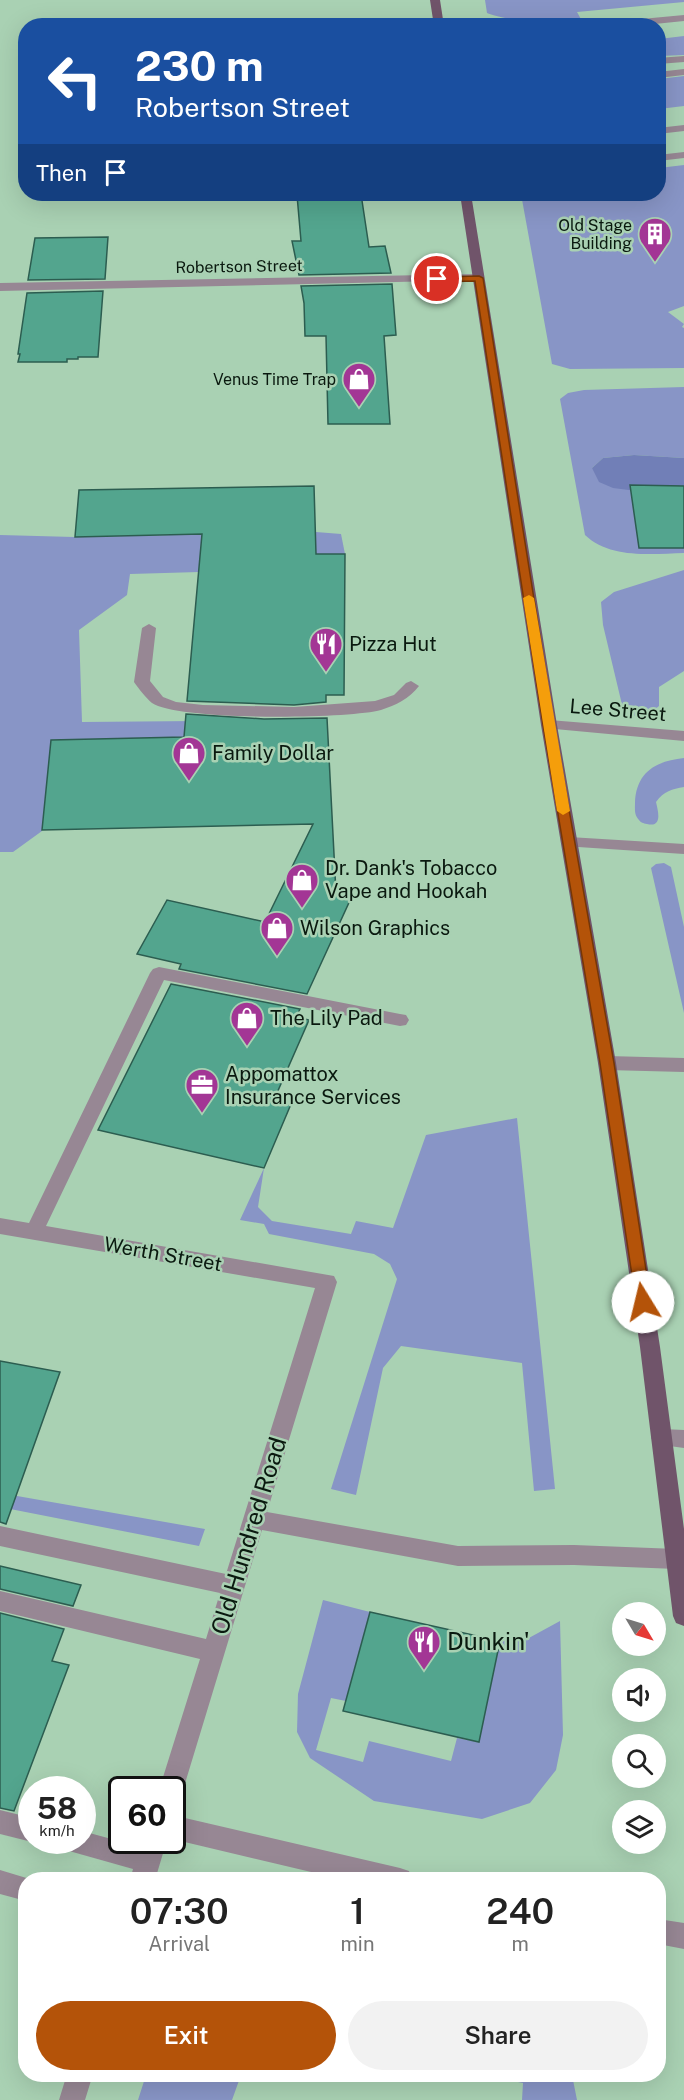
<!DOCTYPE html>
<html lang="en">
<head>
<meta charset="utf-8">
<style>
	:root { --surface:#fff; --page:#f2f2f2; --text:#222; --muted:#767676; --accent:#b45309 }
	body { margin:0; font-family:"Public Sans",sans-serif; background:var(--page); color:var(--text); height:100vh; display:flex; flex-direction:column; font-size:22px; white-space:nowrap }
	* { box-sizing:border-box; margin:0 }
	p { font-size:20px; color:var(--muted) }
	.icon { flex:none; width:33px; height:33px; fill:none; stroke:currentColor; stroke-width:2; stroke-linecap:round; stroke-linejoin:round }
	.map { position:relative; flex:1; overflow:hidden }
	.panel { position:absolute; left:18px; top:1872px; width:648px; height:210px; display:flex; flex-direction:column; background:var(--surface); border-radius:24px; box-shadow:0 6px 24px #0002 }
	.panel>* { flex:none }
	.hud { position:absolute; left:18px; top:18px; width:648px; height:183px; border-radius:24px; box-shadow:0 6px 24px #0002; background:#1a4fa0; color:#fff; overflow:hidden }
	.needle { width:39px; rotate:128deg }
	.tools { position:absolute; left:612px; top:1602px; display:grid; gap:12px }
	.tools a { display:grid; place-items:center; width:54px; height:54px; border-radius:50%; background:var(--surface); box-shadow:0 6px 24px #0002; font-size:30px }
	.speed { position:absolute; left:18px; top:1776px; display:flex; gap:12px; font-size:30px; font-weight:700; text-align:center }
	.speed>* { display:grid; place-content:center; width:78px; height:78px; border-radius:50%; background:var(--surface); box-shadow:0 6px 24px #0002; line-height:1 }
	.speed small { font-size:15px; font-weight:400 }
	.speed .limit { border:3px solid #111; border-radius:9px; background:#fff; color:#111 }
	.pin { position:absolute; display:grid; place-items:center; width:51px; height:51px; color:#fff; margin:-26px; border:3px solid #fff; border-radius:50%; box-shadow:0 2px 6px #0007 }
	.me { position:absolute; width:66px; margin:-33px; rotate:351deg; stroke-linejoin:round; filter:drop-shadow(0 0 4px #0008) }
	.turn { display:flex; align-items:center; gap:21px; height:126px; padding:0 18px; font-size:27px }
	.turn .icon { width:78px; height:78px; stroke-width:2.5 }
	.turn b { display:block; font-size:42px; line-height:51px }
	.then { display:flex; align-items:center; height:57px; padding:0 18px; background:#0003; gap:12px; font-size:22px }
	.eta { display:flex; justify-content:space-evenly; align-items:center; height:102px; text-align:center }
	.eta b { font-size:36px; font-weight:600; line-height:42px }
	.cta { display:flex; gap:12px; margin-top:auto; padding:12px 18px }
	.cta a { flex:1; height:69px; border-radius:36px; background:var(--accent); color:#fff; font-size:24px; font-weight:600; line-height:69px; text-align:center }
	.cta a+a { background:var(--page); color:var(--text) }
	.map>svg:first-child { display:block }
</style>
</head>
<body>
<div class="map">
<svg width="684" height="2100" viewBox="0 0 684 2100">
	<rect width="100%" height="100%" fill="#a9d1b3"/>
	<path fill="#8895c6" d="M485 0H684V2L577 12 582 21C568 29 504 20 487 13Z
		M684 36V55L659 56V39Z
		M684 76V106L659 109V79Z
		M684 165V306L668 312 684 324 682 327 684 328V368L570 369 552 364 521 194H658L659 168Z
		M684 387V458L634 455 603 458 592 468 684 497V553C652 554 610 559 585 535L560 399 568 393 584 390Z
		M316 532 341 534 345 554H201L199 572 130 574 127 595 79 630 82 722 323 720 328 734 52 740 42 831 13 852H0V535L74 537Z
		M684 570V671L659 687V706C648 716 637 718 624 713L603 625 601 602 614 592Z
		M684 758V787C672 789 664 791 656 802 658 811 663 828 647 824 643 823 641 823 639 820 634 815 635 809 635 803 636 772 656 761 684 758Z
		M664 863 671 867 684 927V1013L651 868 656 864Z
		M517 1118 555 1489 534 1491 522 1363 401 1346 383 1368 356 1495 331 1489 397 1279 390 1264 374 1254 269 1234 264 1224 240 1220 264 1168 258 1207 272 1221 351 1234 356 1221 393 1228 426 1135Z
		M0 1493 205 1529 199 1546 0 1507Z
		M323 1600 370 1612 346 1701 331 1698 316 1750 363 1762 369 1741 451 1761 457 1738 479 1742 500 1641 527 1639 560 1621 563 1735 556 1770 530 1803 482 1819 374 1801 310 1758 297 1732 298 1694Z
		M146 2075H160L184 2082 187 2075H241L232 2100H138Z
		M484 2075H572L577 2100H522L523 2083Z"/>
	<path fill="#717fb7" d="M634 455 684 458V497L613 488 599 482 592 468 603 458Z"/>
	<path fill="#53a58e" stroke="#2c5d50" stroke-width="1.5" d="M361 194 369 247 385 246 391 273 299 275 292 241H301L297 195Z
		M108 237 105 279 28 280 35 238Z
		M392 284 396 335 384 336 390 424H328L326 336H305L304 303 301 286Z
		M103 291 98 357H78V359H67V362H18L20 354H18L27 293Z
		M630 485 684 486V548H639Z
		M314 486 316 554H345L344 695H326V702L294 705 187 701 202 534 75 537 79 490Z
		M186 714 264 719 327 718 336 893 352 896 307 994 179 969 181 964 137 954 167 900 265 922 313 824 42 830 51 740 184 737Z
		M171 984 300 1009 296 1017 309 1020 277 1093 294 1097 264 1168 98 1130Z
		M0 1361 60 1372 6 1524 0 1522Z
		M0 1566 81 1585 73 1606 0 1589Z
		M370 1612 500 1641 479 1742 343 1711Z
		M0 1613 64 1629 52 1661 69 1665 14 1811 0 1808Z"/>
	<g fill="none" stroke-linecap="round" stroke-linejoin="round">
		<path fill="#978794" fill-rule="evenodd" d="M684 15V21L635 26H594L599 23Z
			M684 56V62L658 64V58Z
			M684 69V75L658 78V72Z
			M684 125V131L658 134V128Z
			M684 152V158L658 161V155Z
			M479 274 483 276V280L0 291V283Z
			M149 624 156 628 150 681 163 697 176 702 203 705 294 707 375 701 394 695 406 683 411 681 419 686C409 699 396 705 381 710 348 719 178 721 152 703 146 698 139 689 134 682L142 628Z
			M549 720 684 731V741L544 728 541 725Z
			M569 837 684 844V854L563 846 561 842 563 838Z
			M159 967 400 1014 406 1015 409 1020 406 1025 400 1026 164 980 46 1226 334 1276 337 1282 267 1512 458 1546 574 1545 677 1549 684 1552V1566L677 1569 574 1565 458 1566 262 1530 183 1790 179 1798 172 1801V1790H159L200 1659 0 1611V1591L206 1639 220 1593 0 1546V1526L226 1574 315 1288 0 1234V1218L29 1223 150 973 153 969Z
			M607 1056 684 1058V1072L607 1070 601 1068 598 1063 601 1058Z
			M662 1429 684 1430V1448L655 1444 651 1438 655 1432Z
			M0 1810 32 1818V1840H36L32 1842 0 1834Z
			M172 1815 400 1868 409 1871 412 1880H345L172 1839Z
			M82 1831 141 1847 143 1840H167L155 1880H130L133 1869 62 1849 59 1840H82Z
			M0 1870 33 1880H26V1901L0 1894Z
			M658 1919 684 1923V1949L658 1944Z
			M67 2074H93L85 2100H59Z"/>
		<path fill="#70546a" fill-rule="evenodd" d="M430 0H440L444 26H434Z
			M460 194H471L557 725 616 1063 660 1347 684 1529V1626L676 1623 673 1616 640 1347 598 1063 541 725Z"/>
	</g>
	<path fill="#b45309" stroke="#753606" stroke-width="1.5" d="M479 276 483 278 554 725 614 1063 651 1302 649 1306 643 1308 638 1306 636 1302 600 1063 543 725 475 281 437 282 432 279 437 277Z"/>
	<path fill="#f59e0b" d="M529 595 534 598 570 811 563 815 557 811 523 598Z"/>
	<defs>
		<g id="building-pin" transform="scale(1.725)"><path d="M0 17L-7.5 6A9.5 9.5 0 1 1 7.5 6Z" fill="#a33695" stroke="#a9d1b3"/><path d="M-4-6H4V6H1V3H-1V6H-4ZM-2.5-4.3h1.7v1.8h-1.7ZM.8-4.3h1.7v1.8H.8ZM-2.5-1h1.7V.8h-1.7ZM.8-1h1.7V.8H.8Z" fill="#fff"/></g>
		<g id="shop-pin" transform="scale(1.725)"><path d="M0 17L-7.5 6A9.5 9.5 0 1 1 7.5 6Z" fill="#a33695" stroke="#a9d1b3"/><path d="M-5-2.5h2.3a2.7 3.5 0 0 1 5.4 0H5L5.5 6h-11ZM-1.5-2.5h3a1.5 2.3 0 0 0-3 0Z" fill="#fff"/></g>
		<g id="restaurant-pin" transform="scale(1.725)"><path d="M0 17L-7.5 6A9.5 9.5 0 1 1 7.5 6Z" fill="#a33695" stroke="#a9d1b3"/><path d="M-5-6h1v4h1v-4h1v4h1v-4h1v5L-1.5 .5V6h-2V.5L-5-1ZM5-6V6H3V1.5H1.5Q1.5-4 5-6Z" fill="#fff"/></g>
		<g id="office-pin" transform="scale(1.725)"><path d="M0 17L-7.5 6A9.5 9.5 0 1 1 7.5 6Z" fill="#a33695" stroke="#a9d1b3"/><path d="M-6-3h4V-5.5h4V-3h4V5H-6ZM-1-4.5V-3h2v-1.5ZM-6 0V1H6V0Z" fill="#fff"/></g>
	</defs>
	<g fill-rule="evenodd">
		<use href="#building-pin" x="655" y="234"/>
		<use href="#shop-pin" x="359" y="379"/>
		<use href="#restaurant-pin" x="326" y="644"/>
		<use href="#shop-pin" x="189" y="753"/>
		<use href="#shop-pin" x="302" y="880"/>
		<use href="#shop-pin" x="277" y="928"/>
		<use href="#shop-pin" x="247" y="1018"/>
		<use href="#office-pin" x="202" y="1085"/>
		<use href="#restaurant-pin" x="424" y="1642"/>
	</g>
	<g text-anchor="middle" stroke-width="5" stroke-linejoin="round" paint-order="stroke">
		<g font-size="16" fill="#0a190f" stroke="#a9d1b3" text-anchor="end">
			<text x="632" y="231">Old Stage<tspan x="632" dy="18">Building</tspan></text>
			<text x="336" y="385">Venus Time Trap</text>
		</g>
		<g font-size="16" fill="#0a190f" stroke="#a9d1b3">
			<text transform="translate(239 266) rotate(-1)" y="6">Robertson Street</text>
		</g>
		<g font-size="20" fill="#0a190f" stroke="#a9d1b3" text-anchor="start">
			<text x="349" y="651">Pizza Hut</text>
			<text x="212" y="760">Family Dollar</text>
			<text x="325" y="875">Dr. Dank's Tobacco<tspan x="325" dy="23">Vape and Hookah</tspan></text>
			<text x="300" y="935">Wilson Graphics</text>
			<text x="270" y="1025">The Lily Pad</text>
			<text x="225" y="1081">Appomattox<tspan x="225" dy="23">Insurance Services</tspan></text>
		</g>
		<g font-size="20" fill="#0a190f" stroke="#a9d1b3">
			<text transform="translate(618 710) rotate(5)" y="7">Lee Street</text>
			<text transform="translate(163 1254) rotate(10)" y="7">Werth Street</text>
		</g>
		<g font-size="24" fill="#0a190f" stroke="#a9d1b3">
			<text transform="translate(249 1536) rotate(-73)" y="8">Old Hundred Road</text>
		</g>
		<g font-size="24" fill="#0a190f" stroke="#a9d1b3" text-anchor="start">
			<text x="447" y="1650">Dunkin'</text>
		</g>
	</g>
</svg>
<div class="tools">
<a><svg class="needle" viewBox="-14 -14 28 28"><path d="M0-13l5 13h-10z" fill="#e53935"/><path d="M0 13l5-13h-10z" fill="#767676"/></svg></a>
<a><svg class="icon" aria-label="sound" viewBox="0 0 24 24"><path d="M4 9h4l5-4v14l-5-4H4zM17 9q2 3 0 6"/></svg></a>
<a><svg class="icon" aria-label="search" viewBox="0 0 24 24"><circle cx="10" cy="10" r="6"/><path d="M15 15l6 6"/></svg></a>
<a><svg class="icon" aria-label="layers" viewBox="0 0 24 24"><path d="M12 4l9 5-9 5-9-5zM3 14l9 5 9-5"/></svg></a>
</div>
<div class="speed"><div>58<small>km/h</small></div><div class="limit">60</div></div>
<div class="pin" style="left:437px;top:279px;background:#d93025"><svg class="icon" aria-label="arrive" viewBox="0 0 24 24"><path d="M6 21V4h12l-3 4 3 4H6"/></svg></div>
<svg class="me" style="left:643px;top:1302px" viewBox="-20 -20 40 40"><circle r="19" fill="#fff"/><path d="M0-13L10 11 0 6-10 11z" fill="#b45309"/></svg>
<div class="hud">
<div class="turn"><svg class="icon" aria-label="left" viewBox="0 0 24 24"><path d="M17 20v-9H6M10 6l-5 5 5 5"/></svg><div><b>230 m</b>Robertson Street</div></div>
<div class="then">Then<svg class="icon" aria-label="arrive" viewBox="0 0 24 24"><path d="M6 21V4h12l-3 4 3 4H6"/></svg></div>
</div>
<section class="panel">
<div class="eta">
<div><b>07:30</b><p>Arrival</p></div>
<div><b>1</b><p>min</p></div>
<div><b>240</b><p>m</p></div>
</div>
<div class="cta"><a>Exit</a><a>Share</a></div>
</section>
</div>
</body>
</html>
